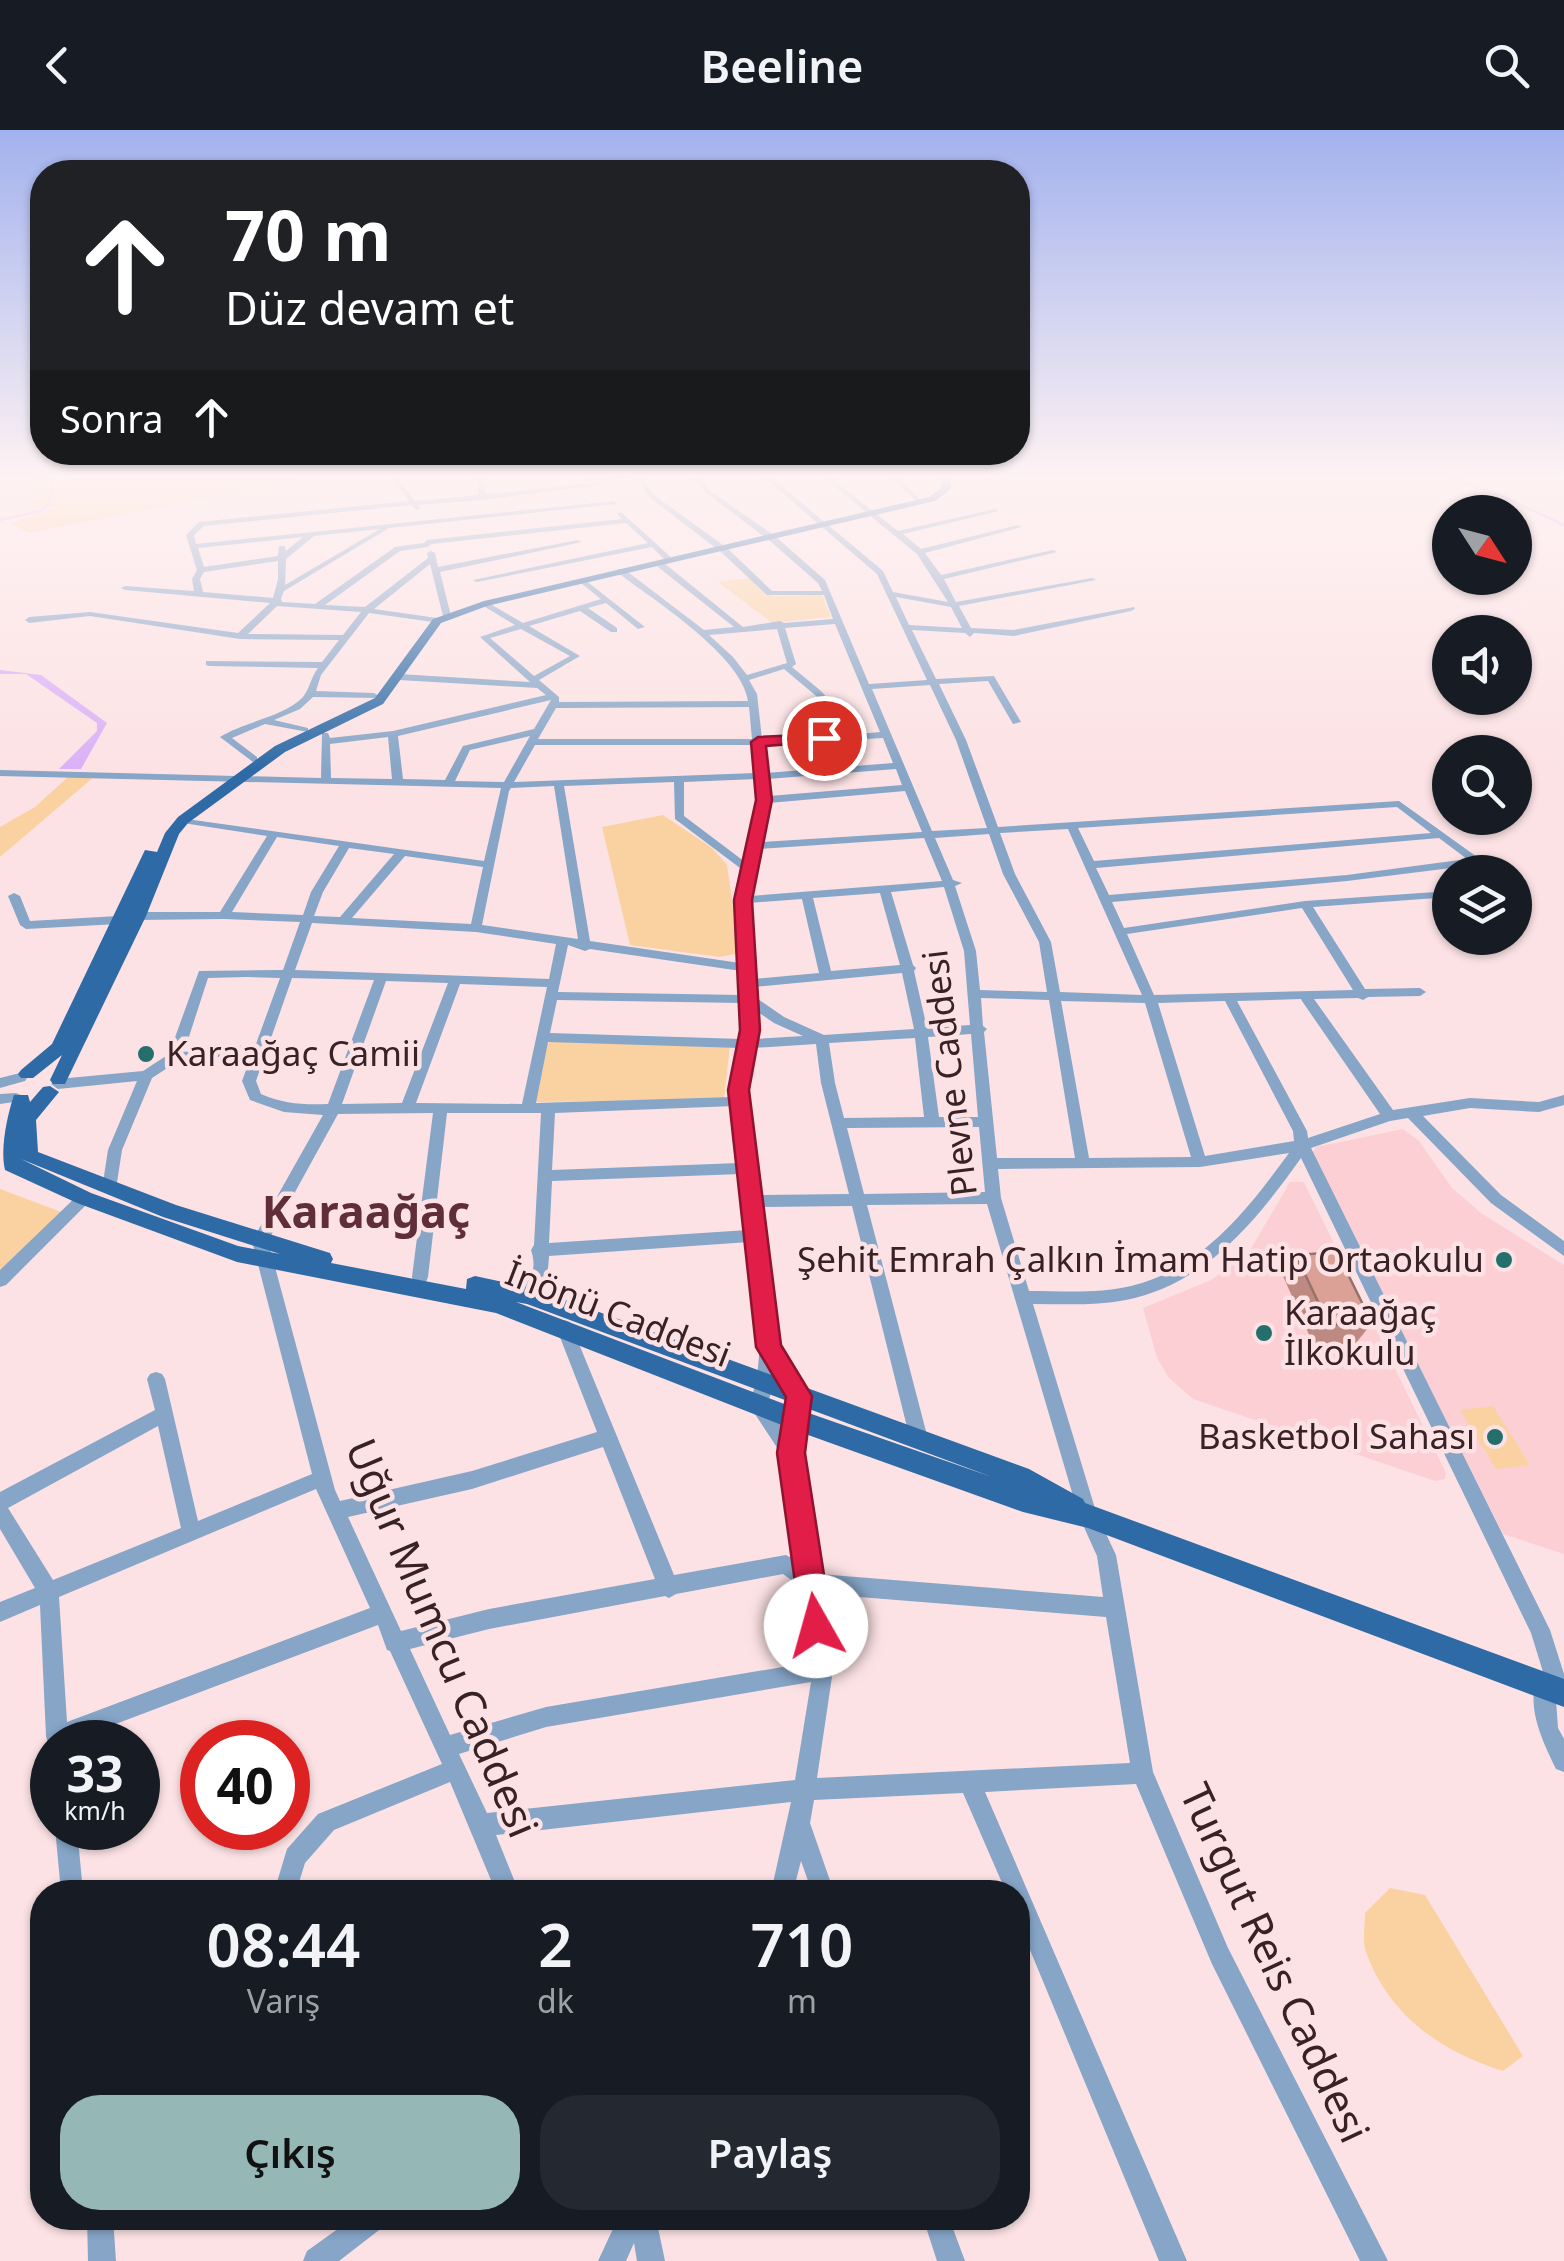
<!DOCTYPE html>
<html lang="tr">
<head>
<meta charset="utf-8">
<style>
	:root { --surface:#171b24; --page:#242831; --text:#f1f3f6; --muted:#9ea1a6; --accent:#95b8b7 }
	body { margin:0; font-family:"Noto Sans",sans-serif; background:var(--page); color:var(--text); height:100vh; display:flex; flex-direction:column; font-size:38px; white-space:nowrap }
	* { box-sizing:border-box; margin:0 }
	p { font-size:32px; color:var(--muted) }
	.icon { flex:none; width:55px; height:55px; fill:none; stroke:currentColor; stroke-width:2; stroke-linecap:round; stroke-linejoin:round }
	.map { position:relative; flex:1; overflow:hidden }
	.details { position:absolute; left:30px; top:1750px; width:1000px; height:350px; display:flex; flex-direction:column; background:var(--surface); border-radius:40px; box-shadow:0 2px 8px #0004 }
	.details>* { flex:none }
	.guide { position:absolute; left:30px; top:30px; width:1000px; height:305px; border-radius:40px; box-shadow:0 2px 8px #0004; background:#202124; color:#fff; overflow:hidden }
	.needle { width:65px; rotate:126deg }
	.tools { position:absolute; left:1432px; top:365px; display:grid; gap:20px }
	.tools a { display:grid; place-items:center; width:100px; height:100px; border-radius:50%; background:var(--surface); box-shadow:0 2px 8px #0004; font-size:50px }
	.speed { position:absolute; left:30px; top:1590px; display:flex; gap:20px; font-size:50px; font-weight:700; text-align:center }
	.speed>* { display:grid; place-content:center; width:130px; height:130px; border-radius:50%; background:var(--surface); box-shadow:0 2px 8px #0004; line-height:1 }
	.speed small { font-size:25px; font-weight:400 }
	.speed .limit { border:15px solid #d22; background:#fff; color:#111 }
	.pin { position:absolute; display:grid; place-items:center; width:85px; height:85px; color:#fff; margin:-42px; border:5px solid #fff; border-radius:50%; box-shadow:0 2px 10px #0007 }
	.me { position:absolute; width:110px; margin:-55px; rotate:353deg; stroke-linejoin:round; filter:drop-shadow(0 0 8px #0008) }
	.turn { display:flex; align-items:center; gap:35px; height:210px; padding:0 30px; font-size:45px }
	.turn .icon { width:130px; height:130px; stroke-width:2.5 }
	.turn b { display:block; font-size:70px; line-height:85px }
	.then { display:flex; align-items:center; height:95px; padding:0 30px; background:#0003; gap:20px; font-size:38px }
	.eta { display:flex; justify-content:space-evenly; align-items:center; height:170px; text-align:center }
	.eta b { font-size:60px; font-weight:600; line-height:70px }
	.button { display:flex; gap:20px; margin-top:auto; padding:20px 30px }
	.button a { flex:1; height:115px; border-radius:40px; background:var(--accent); color:#111; font-size:40px; font-weight:600; line-height:115px; text-align:center }
	.button a+a { background:var(--page); color:var(--text) }
	header { display:flex; justify-content:space-between; align-items:center; height:130px; padding:0 30px; background:var(--surface); font-size:45px; font-weight:600 }
	.map>svg:first-child { display:block }
</style>
</head>
<body>
<header><svg class="icon" aria-label="back" viewBox="0 0 24 24"><path d="M15 5l-7 7 7 7"/></svg>Beeline<svg class="icon" aria-label="search" viewBox="0 0 24 24"><circle cx="10" cy="10" r="6"/><path d="M15 15l6 6"/></svg></header>
<div class="map">
<svg width="1564" height="2131" viewBox="0 0 1564 2131">
	<rect width="100%" height="100%" fill="#fce2e4"/>
	<path fill="#fbcfd4" d="M1403 999 1419 1011 1452 1058 1481 1083 1564 1135V1424L1503 1404 1312 1024 1316 1017Z
		M1290 1052H1304L1446 1343 1445 1349 1435 1351 1193 1269 1169 1248 1157 1228 1143 1178 1211 1150 1249 1122Z"/>
	<path fill="#fad2a2" d="M38 343H286L291 352 29 403 11 393 59 376 31 380Z
		M750 448 772 466 822 465 831 487 772 493 718 452Z
		M69 646H95L0 727V697L35 677Z
		M663 685 712 718 727 735 740 823 720 827 630 815 602 697Z
		M551 911 730 915 724 969 535 972 546 915Z
		M0 1059 64 1083 0 1144Z
		M1493 1276 1530 1335 1496 1339 1460 1280Z
		M1390 1758 1425 1765 1523 1926 1503 1941C1442 1922 1389 1886 1366 1822 1362 1812 1365 1795 1365 1783Z"/>
	<path fill="#dab0f7" d="M0 540 41 545 107 593 81 639H59L97 601V593L26 544H0Z"/>
	<g fill="none" stroke-linecap="round" stroke-linejoin="round">
		<path stroke="#dab0f7" stroke-width="2.5" d="M1436 343 1498 364 1564 395
			M0 390 44 380 53 364 51 343"/>
		<path fill="#86a5c7" fill-rule="evenodd" d="M388 343H394L415 371 479 365 475 343H481L486 364 597 353 600 355 483 370 418 375 421 378 417 380 411 375 204 396 194 405 196 414 614 371 616 374 389 398 284 461 281 469 282 472 315 474 395 417 424 413 427 410 622 389 617 384 621 382 674 430 667 432 652 417 477 452 473 450 648 413 626 393 431 414 428 417 400 421 325 475 365 477 428 428 427 423 431 421 435 423 438 437 578 410 582 412 440 442 451 486 447 489 443 486 430 434 374 479 437 488 441 491 440 493 369 483 321 545 316 561 374 563 379 566 377 568 313 567 300 579 274 590 308 598V602L265 594 232 608 257 627V631L253 632 220 607C243 592 284 587 303 567 310 558 311 547 318 538L209 536 206 535V531L322 532 339 510 240 509 90 486 29 493 25 490 29 487 90 482 238 503 270 473 125 460 121 458 125 456 194 461 192 449 197 440 186 405 199 392 409 371ZM380 399 285 455 286 429 314 406ZM303 407 286 421 285 416H279L278 426 204 437 198 418ZM278 431V449L273 468 203 462 200 449 204 442ZM277 476 361 482 343 505 248 504Z
			M631 343H657L641 346 654 365 727 418 772 461H822L818 453 770 411 705 362 690 343H697L709 360 776 407 825 450 869 554 927 550 877 444 759 343H766L883 441 893 462 948 472 917 424 818 343H825L898 401 995 379 999 381 903 404 921 419 1018 395 1022 397 925 423 941 445 1053 420 1057 422 944 449 956 472 1092 448 1096 450 959 476 971 498 1014 500 1134 477 1135 479 1131 481 1014 506 974 503 970 507 965 503 912 500 936 549 994 546 1021 592 1013 594 988 551 939 554 966 610 998 697 1399 671 1498 742H1485L1475 735 1347 751 1112 772 1124 798 1305 771 1450 761V767L1313 777 1365 859 1420 858 1426 862 1420 866 1368 867 1363 870 1358 868 1314 869 1393 980 1470 968 1539 972 1564 965V975L1539 982 1470 978 1423 986 1501 1065 1564 1111V1126L1491 1073 1408 988 1390 991 1311 1018 1550 1500 1564 1544V1569L1556 1570 1558 1598 1564 1609V1642L1556 1639C1543 1612 1526 1578 1537 1548L1544 1545 1531 1503 1301 1028C1256 1091 1206 1154 1126 1170 1095 1176 1064 1174 1033 1174L1097 1385 1116 1425 1153 1642 1228 1818 1388 2131H1360L1212 1834 1136 1654 985 1662 1187 2131H1159L1018 1791V1762H1006L963 1663 814 1670 810 1693 834 1762H812L801 1731 793 1762H771L791 1672 496 1705 519 1762H496L450 1652 334 1700 305 1733 296 1762H274L287 1719 318 1684 442 1634 390 1521 387 1520 378 1495 68 1612H52V1620H50L46 1606 40 1475 0 1492V1472L35 1458 0 1399V1362L155 1280 147 1249 150 1244 156 1242 162 1244 165 1249 198 1391 312 1344 252 1111 323 985 284 982 250 970 242 951 252 924 178 931 152 948 122 1020 116 1059 109 1065 102 1059 108 1020 137 951 58 959 51 954 58 949 143 941 169 924 199 841 283 840 300 792 224 789 138 790 132 786 138 782H220L267 706 183 693 178 690 179 688 484 731 501 658 0 646V640L321 648 322 603H328L330 608 393 601 546 565 537 558 399 550 394 547 399 544 530 552 480 507 515 495 480 474 487 472 523 493 601 469 582 454 581 452 585 450 645 497 638 499 606 473 588 478 617 498V502H611L580 481 529 496 580 526 539 550 559 567V572L748 571C742 526 654 470 618 443V439H624L704 500 734 497 658 437V433H664L743 497 780 491 784 493 833 489 824 465H767L721 422 649 367 635 347 588 351 585 349ZM896 467 951 477 962 498 909 495ZM835 494 880 602 859 604 821 561 792 537 796 534 785 498ZM521 499 570 526 534 546 490 508ZM777 499 787 533 747 545 733 527 709 505ZM784 539 815 565 849 604 762 609 757 564 749 550ZM930 555 956 610 987 698 932 701 872 559ZM551 570 534 599 463 616 445 650 403 649 398 606ZM749 577 752 609H538L556 578ZM530 606 504 652 455 651 470 620ZM388 607 392 649 331 648 330 614ZM883 608 893 633 766 643 763 615ZM535 615H753L756 643 514 652ZM896 639 902 655 769 666 767 649ZM757 649 759 670 745 732 684 686V652ZM674 652 675 689 744 741 737 770 740 833 590 811 564 656ZM554 656 578 809 482 795 509 661 511 658ZM905 661 922 702 761 712 769 673ZM1397 677 1431 703 1094 731 1078 698ZM1068 699 1142 865 1060 862 1051 812 1015 744 1000 703ZM989 704 1003 744 1039 812 1047 862 980 860 976 821 955 756 962 753 953 750 935 708ZM277 707 339 716 311 762 303 785 232 782ZM924 708 942 751 750 766 759 719ZM1439 708 1467 729 1347 745 1109 765 1096 738ZM349 718 394 724 340 787 314 786 323 762ZM405 726 483 737 471 794 352 788ZM944 757 964 821 970 895 927 898 914 841 916 838 913 835 891 762ZM880 763 900 835 831 841 813 768ZM802 769 819 843 753 849 749 773ZM1302 778 1353 860 1154 865 1127 804ZM312 793 476 802 556 814 549 849 295 840ZM568 815 585 821 590 819 741 841 742 865 558 862ZM902 843 914 899 824 905 784 887 755 867 754 857ZM247 847 280 848 256 914 184 922 208 848ZM292 848 374 850 328 974C305 975 283 974 261 964L256 951ZM386 851 448 853 402 973 342 974ZM460 854 547 857 522 974 416 973ZM981 868 1049 870 1075 1028H997L984 902 987 899 983 896ZM1301 869 1302 871 1380 984 1308 1008 1307 1001 1237 871ZM557 870 742 873V909L550 903ZM1061 871 1145 873 1191 1027 1089 1028ZM1225 871 1293 1001 1294 1011 1205 1026 1158 873ZM755 880 774 893 803 906 755 909ZM971 904 978 987H939L928 907ZM915 908 924 987 844 988 835 953 829 913ZM548 912 740 918 733 967 536 973ZM816 914 821 953 849 1064 759 1065 757 1038 746 961 753 918ZM734 976 740 1033 552 1040 555 983ZM433 983 412 1147 414 1152 420 1153 426 1152 428 1147 447 983H541L534 1115 531 1120C538 1141 529 1148 520 1165L522 1170C546 1173 548 1143 549 1126L749 1112C755 1166 769 1222 749 1275L782 1325 797 1431 786 1425 674 1445 572 1197 570 1192 564 1190 558 1192 556 1197 597 1302 472 1341 340 1371 335 1360 268 1111 338 984ZM979 997 985 1062 864 1064 847 998ZM1289 1023C1248 1079 1202 1139 1131 1156 1098 1164 1062 1161 1029 1161L1001 1068 998 1039 1200 1037ZM741 1044 748 1100 549 1113 552 1051ZM987 1074 1079 1386 1097 1426 1103 1467 819 1444 800 1323 808 1266 777 1216 764 1108 766 1105 760 1077 852 1076 910 1309 913 1315 919 1317 925 1315 928 1309 867 1075ZM775 1242 790 1267 785 1300 767 1274 775 1253ZM158 1296 181 1398 53 1450 8 1378ZM603 1317 655 1449 489 1479 401 1501 348 1387 472 1359ZM316 1359 370 1478 67 1592 59 1467ZM783 1444 801 1457 812 1532 546 1577 450 1605 410 1519 489 1499 665 1466 669 1468 676 1464ZM822 1464 1106 1487 1130 1633 817 1648 833 1540ZM811 1552 795 1650 487 1683 459 1624 546 1597Z
			M887 343H894L922 371V373H918Z
			M14 763 20 766 30 791 118 786 124 790 118 794 26 799 20 795 8 766Z
			M20 943 25 945 27 948 25 951 0 958V948Z
			M16 963 21 965 23 968 21 971 0 974V964Z
			M84 1062 89 1064 92 1068 89 1072 6 1155 0 1157V1140L79 1064Z
			M55 1698H77L83 1762H61Z
			M87 2088H113L116 2131H88Z
			M353 2088H387L383 2097 339 2131H303L307 2121Z
			M618 2088H656L665 2131H637L634 2113 626 2131H598Z
			M923 2088H949L965 2131H937Z"/>
		<path fill="#2d6aa6" fill-rule="evenodd" d="M943 343H951V359L935 371 487 476 441 493 383 574 285 622 188 693 179 704 146 786 65 954H53L50 950 62 925 33 948H21L18 944 21 940 52 914 145 720 157 722 165 703 178 687 275 616 375 568 433 489 484 471 929 367 941 358Z
			M50 956 59 962 36 990 38 1022 176 1075 330 1123 333 1129 331 1133 466 1159 467 1149 475 1146 536 1159 1029 1339 1083 1369 1085 1373 1564 1549V1577L1088 1398 1023 1382 797 1301 496 1183 237 1132 77 1073 5 1040C0 1019 7 986 14 965H28L30 972 43 957ZM21 1029 163 1087 280 1124 238 1116 91 1063ZM516 1172 527 1174 992 1347 800 1280Z"/>
	</g>
	<path fill="#bd8a81" d="M1296 1125 1372 1193 1356 1213 1314 1216 1283 1146Z"/>
	<path fill="#dca196" stroke="#9a7169" stroke-width="2.5" d="M1337 1122 1372 1193 1329 1195 1296 1125Z"/>
	<linearGradient id="sky" x2="0" y2="1"><stop stop-color="#a2b2ee"/><stop offset="0.54" stop-color="#fef2f3"/><stop offset="1" stop-color="#fef2f3" stop-opacity="0"/></linearGradient>
	<rect width="1564" height="641" fill="url(#sky)"/>
	<path fill="#e11d48" stroke="#92132f" stroke-width="2.5" d="M824 604 831 608 829 611 766 616 772 670 752 770 760 900 749 960 781 1215 812 1266 805 1323 832 1496 827 1507 816 1511 806 1507 801 1496 777 1323 786 1267 756 1217 728 960 740 900 734 770 756 670 751 612 758 607Z"/>
	<g fill="#246f6b" stroke="#fce2e4" stroke-width="4">
		<circle cx="146" cy="924" r="10"/>
		<circle cx="1504" cy="1130" r="10"/>
		<circle cx="1264" cy="1203" r="10"/>
		<circle cx="1495" cy="1307" r="10"/>
	</g>
	<g text-anchor="middle" stroke-width="9" stroke-linejoin="round" paint-order="stroke">
		<g font-size="35" fill="#392225" stroke="#fce2e4" text-anchor="start">
			<text x="166" y="936">Karaağaç Camii</text>
			<text x="1484" y="1142" text-anchor="end">Şehit Emrah Çalkın İmam Hatip Ortaokulu</text>
			<text x="1284" y="1195">Karaağaç<tspan x="1284" dy="40">İlkokulu</tspan></text>
			<text x="1475" y="1319" text-anchor="end">Basketbol Sahası</text>
		</g>
		<g font-size="35" fill="#392225" stroke="#fce2e4">
			<text transform="translate(950 943) rotate(-97)" y="12">Plevne Caddesi</text>
			<text transform="translate(618 1184) rotate(21)" y="12">İnönü Caddesi</text>
		</g>
		<g font-size="42" fill="#392225" stroke="#fce2e4">
			<text transform="translate(442 1508) rotate(67)" y="15">Uğur Mumcu Caddesi</text>
			<text transform="translate(1275 1833) rotate(65)" y="15">Turgut Reis Caddesi</text>
		</g>
		<g font-size="45" font-weight="bold" fill="#602e36" stroke="#fce2e4">
			<text x="366" y="1098">Karaağaç</text>
		</g>
	</g>
</svg>
<div class="tools">
<a><svg class="needle" viewBox="-14 -14 28 28"><path d="M0-13l5 13h-10z" fill="#e53935"/><path d="M0 13l5-13h-10z" fill="#9ea1a6"/></svg></a>
<a><svg class="icon" aria-label="sound" viewBox="0 0 24 24"><path d="M4 9h4l5-4v14l-5-4H4zM17 9q2 3 0 6"/></svg></a>
<a><svg class="icon" aria-label="search" viewBox="0 0 24 24"><circle cx="10" cy="10" r="6"/><path d="M15 15l6 6"/></svg></a>
<a><svg class="icon" aria-label="layers" viewBox="0 0 24 24"><path d="M12 4l9 5-9 5-9-5zM3 14l9 5 9-5"/></svg></a>
</div>
<div class="speed"><div>33<small>km/h</small></div><div class="limit">40</div></div>
<div class="pin" style="left:824px;top:608px;background:#d93025"><svg class="icon" aria-label="arrive" viewBox="0 0 24 24"><path d="M6 21V4h12l-3 4 3 4H6"/></svg></div>
<svg class="me" style="left:816px;top:1496px" viewBox="-20 -20 40 40"><circle r="19" fill="#fff"/><path d="M0-13L10 11 0 6-10 11z" fill="#e11d48"/></svg>
<div class="guide">
<div class="turn"><svg class="icon" aria-label="ahead" viewBox="0 0 24 24"><path d="M12 20V5M6 11l6-6 6 6"/></svg><div><b>70 m</b>Düz devam et</div></div>
<div class="then">Sonra<svg class="icon" aria-label="ahead" viewBox="0 0 24 24"><path d="M12 20V5M6 11l6-6 6 6"/></svg></div>
</div>
<section class="details">
<div class="eta">
<div><b>08:44</b><p>Varış</p></div>
<div><b>2</b><p>dk</p></div>
<div><b>710</b><p>m</p></div>
</div>
<div class="button"><a>Çıkış</a><a>Paylaş</a></div>
</section>
</div>
</body>
</html>
